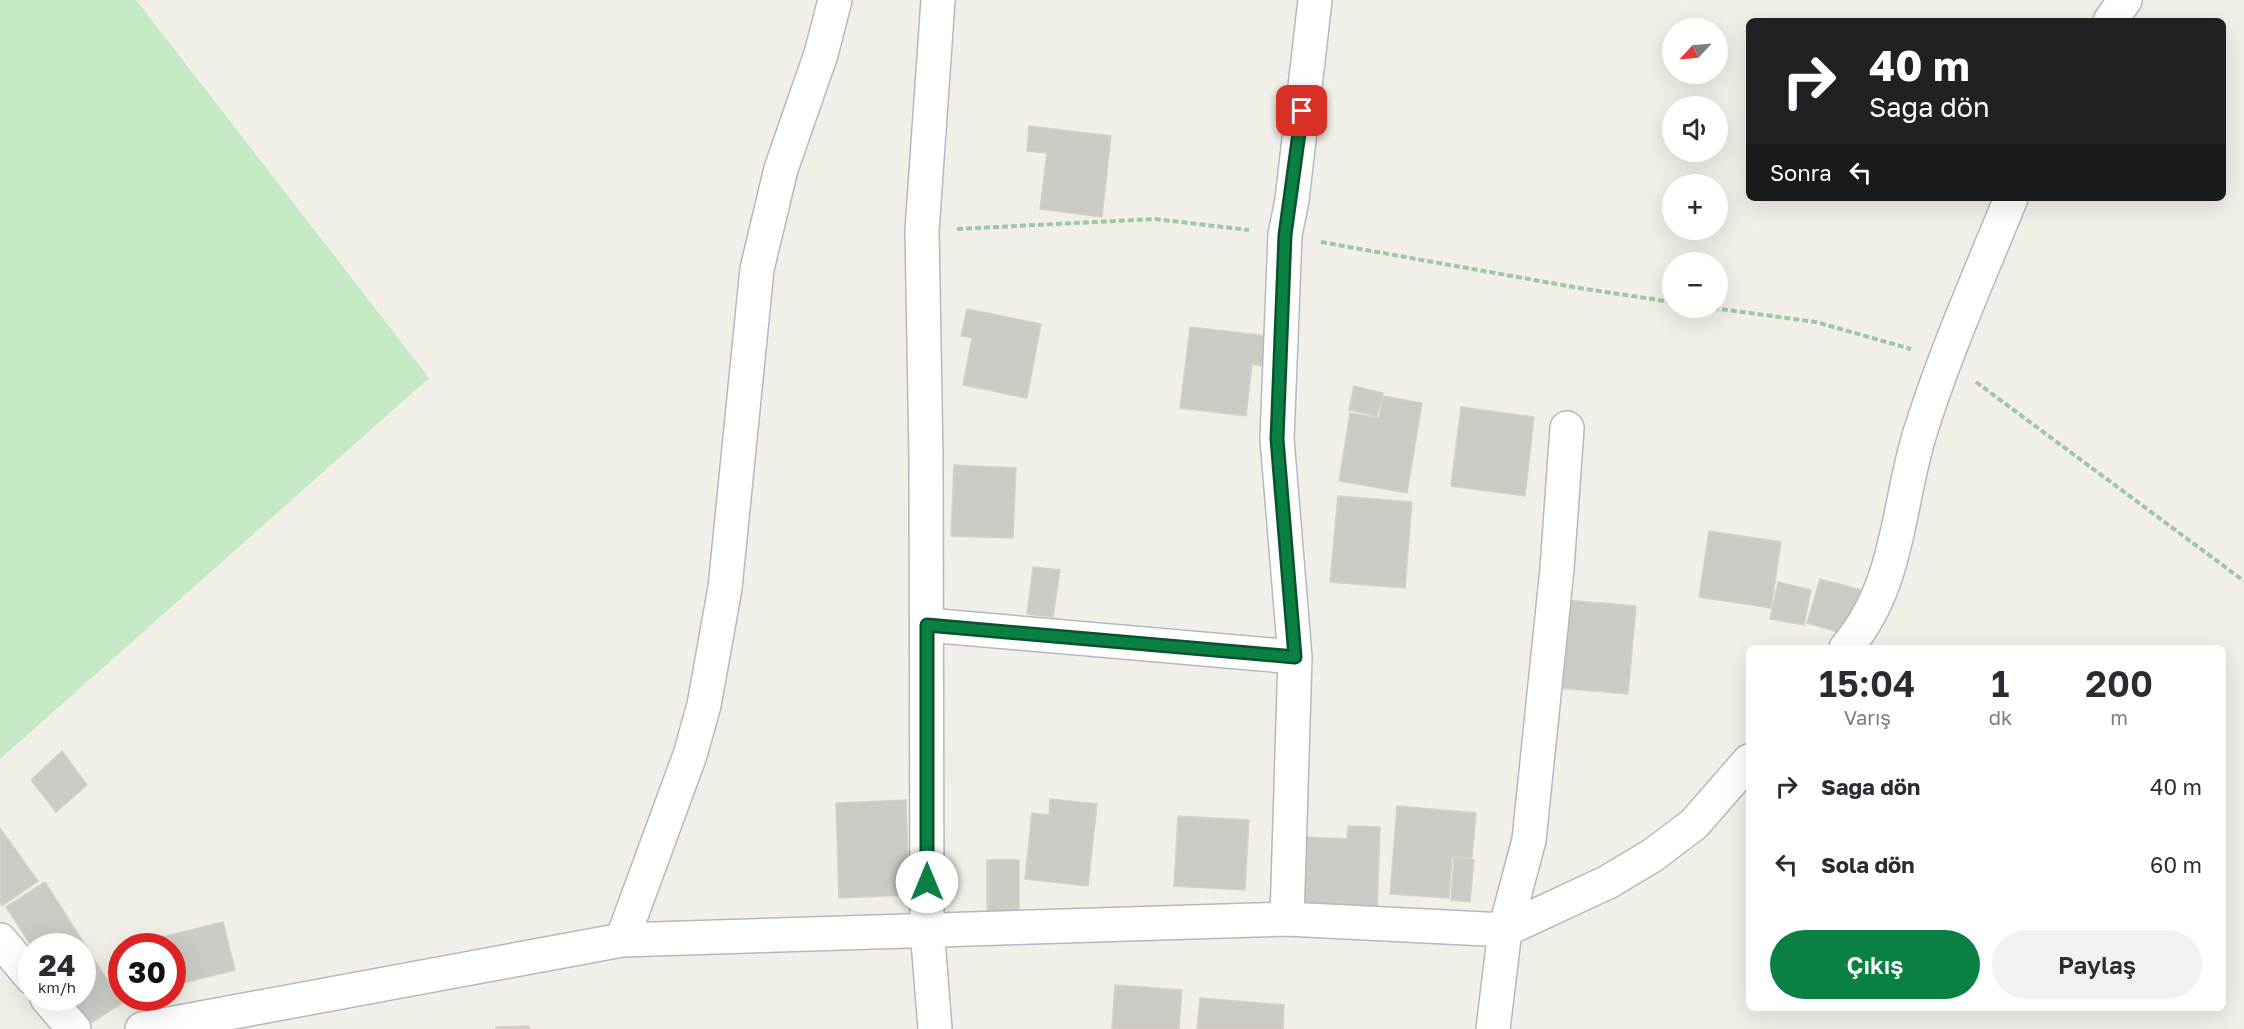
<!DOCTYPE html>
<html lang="tr">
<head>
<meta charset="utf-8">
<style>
	:root { --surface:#fff; --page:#f2f2f3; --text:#2b2b33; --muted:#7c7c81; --accent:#0b8043 }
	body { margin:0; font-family:"Golos Text",sans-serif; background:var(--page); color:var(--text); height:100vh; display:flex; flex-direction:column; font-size:22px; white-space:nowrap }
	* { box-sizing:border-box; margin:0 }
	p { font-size:20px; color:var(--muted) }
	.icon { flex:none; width:33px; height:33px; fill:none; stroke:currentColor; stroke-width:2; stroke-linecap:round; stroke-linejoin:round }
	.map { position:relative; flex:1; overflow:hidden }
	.panel { position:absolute; left:1746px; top:645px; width:480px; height:366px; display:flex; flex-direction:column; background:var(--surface); border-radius:9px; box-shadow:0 6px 24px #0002 }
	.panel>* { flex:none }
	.hud { position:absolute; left:1746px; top:18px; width:480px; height:183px; border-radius:9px; box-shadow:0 6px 24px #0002; background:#202124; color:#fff; overflow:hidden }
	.needle { width:39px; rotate:244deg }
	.controls { position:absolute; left:1662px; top:18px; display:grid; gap:12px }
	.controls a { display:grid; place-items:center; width:66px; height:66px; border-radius:50%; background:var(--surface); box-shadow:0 6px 24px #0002; font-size:30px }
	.speed { position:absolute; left:18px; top:933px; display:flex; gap:12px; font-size:30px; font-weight:700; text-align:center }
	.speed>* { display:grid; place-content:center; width:78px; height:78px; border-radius:50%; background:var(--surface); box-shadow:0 6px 24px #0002; line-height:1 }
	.speed small { font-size:15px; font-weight:400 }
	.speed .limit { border:9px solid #d22; background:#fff; color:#111 }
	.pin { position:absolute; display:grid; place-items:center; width:51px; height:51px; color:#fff; margin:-26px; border-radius:12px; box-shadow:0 3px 9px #0006 }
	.me { position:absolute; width:66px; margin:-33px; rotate:0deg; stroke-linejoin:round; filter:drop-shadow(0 0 4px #0008) }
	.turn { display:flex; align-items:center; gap:21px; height:126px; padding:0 24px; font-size:27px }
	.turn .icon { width:78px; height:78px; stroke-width:2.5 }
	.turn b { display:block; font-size:42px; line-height:51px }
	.then { display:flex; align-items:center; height:57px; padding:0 24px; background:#0003; gap:12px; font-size:22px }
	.eta { display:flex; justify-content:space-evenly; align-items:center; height:102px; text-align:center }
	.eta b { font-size:36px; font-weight:600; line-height:42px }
	.button { display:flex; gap:12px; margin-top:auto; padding:12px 24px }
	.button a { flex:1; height:69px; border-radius:36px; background:var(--accent); color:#fff; font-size:24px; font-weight:600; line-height:69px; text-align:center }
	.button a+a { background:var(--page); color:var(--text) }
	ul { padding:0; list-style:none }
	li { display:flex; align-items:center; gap:18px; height:78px; padding:0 24px }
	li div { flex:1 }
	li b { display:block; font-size:22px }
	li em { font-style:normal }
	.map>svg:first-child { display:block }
</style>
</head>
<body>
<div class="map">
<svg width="2244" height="1029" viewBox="0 0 2244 1029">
	<rect width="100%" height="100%" fill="#f1efe8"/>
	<path fill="#c5e8c5" d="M0 0H136L429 378 0 759Z"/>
	<path fill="#cccac5" stroke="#d6d1c6" stroke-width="1.5" d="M1029 126 1111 136 1102 217 1040 209 1047 153 1027 151Z
		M967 309 1041 324 1027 398 963 385 972 338 961 336Z
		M1190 327 1267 336 1263 366 1252 364 1246 416 1180 408Z
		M1354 386 1383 393 1377 416 1349 410Z
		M1383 396 1422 403 1407 493 1339 481 1350 413 1379 418Z
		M1461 407 1534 417 1525 496 1451 486Z
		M954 465 1016 468 1013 538 951 536Z
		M1338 496 1412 502 1405 588 1330 582Z
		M1709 531 1781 542 1771 608 1699 597Z
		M1033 567 1060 570 1053 617 1027 614Z
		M1820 579 1861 590 1848 635 1807 623Z
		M1778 582 1811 590 1804 625 1770 619Z
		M1565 600 1636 606 1628 694 1558 688Z
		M62 751 87 785 56 812 31 780Z
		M1050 799 1097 804 1088 886 1025 879 1032 813 1049 815Z
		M906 800 909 895 839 898 836 803Z
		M1397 806 1476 813 1472 858 1452 857 1449 898 1390 894Z
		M1178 816 1249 820 1245 890 1174 886Z
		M1348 826 1380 827 1377 912 1300 909 1302 837 1347 839Z
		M0 828 38 881 2 906 0 903Z
		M1454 858 1474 860 1470 902 1451 900Z
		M987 860H1019V911H987Z
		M45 882 122 1003 83 1028 64 998H82V946L32 947 6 907Z
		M223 922 235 970 172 986V946H126Z
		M1115 985 1182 990 1179 1029H1112Z
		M1200 998 1284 1005 1283 1029H1197Z
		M529 1026V1029H496V1027Z"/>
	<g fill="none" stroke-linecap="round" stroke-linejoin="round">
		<g stroke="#b5b8bc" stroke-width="36">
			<path id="minor" d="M2110 21 2125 0
				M927 625 1295 657
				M1846 648C1899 586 1897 510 1919 436 1944 355 1979 277 2011 198
				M1287 919 1295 657 1277 439 1285 235 1292 200 1315 0
				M0 940 32 978
				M622 940 690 755 704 705 725 588 757 269 781 169 821 54 835 0
				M47 998 74 1029
				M142 1029 622 940 1287 919 1505 930 1608 882 1653 855 1694 824 1749 761
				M935 1029 927 928 926 456 922 231 938 0
				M1493 1029 1505 930 1529 840 1557 569 1567 428"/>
		</g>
		<path stroke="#9cc7a9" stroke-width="4" stroke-dasharray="6 3" stroke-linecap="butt" d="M957 229 1155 219 1249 230
			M1321 242 1579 288 1672 302
			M1713 308 1816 322 1911 349
			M1976 382 2244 581"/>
		<use href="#minor" stroke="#fff" stroke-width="33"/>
	</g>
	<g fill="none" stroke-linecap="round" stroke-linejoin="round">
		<g stroke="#07532c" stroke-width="15">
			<path id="route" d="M927 882V625L1295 657 1277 439 1285 235 1302 111"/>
		</g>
		<use href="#route" stroke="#0b8043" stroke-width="10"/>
	</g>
</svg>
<div class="controls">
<a><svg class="needle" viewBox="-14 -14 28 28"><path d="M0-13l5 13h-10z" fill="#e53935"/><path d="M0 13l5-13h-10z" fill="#7c7c81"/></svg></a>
<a><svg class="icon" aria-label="sound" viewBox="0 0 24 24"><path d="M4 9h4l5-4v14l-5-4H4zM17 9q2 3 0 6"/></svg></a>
<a>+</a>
<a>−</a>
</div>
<div class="speed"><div>24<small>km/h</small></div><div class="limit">30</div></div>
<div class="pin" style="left:1302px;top:111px;background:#d93025"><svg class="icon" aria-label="arrive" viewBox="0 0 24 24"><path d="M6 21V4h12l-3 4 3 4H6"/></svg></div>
<svg class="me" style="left:927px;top:882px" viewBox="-20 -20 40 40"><circle r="19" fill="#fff"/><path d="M0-13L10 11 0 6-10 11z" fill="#0b8043"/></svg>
<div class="hud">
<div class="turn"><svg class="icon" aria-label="right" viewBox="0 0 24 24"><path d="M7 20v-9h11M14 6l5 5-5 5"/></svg><div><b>40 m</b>Sağa dön</div></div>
<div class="then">Sonra<svg class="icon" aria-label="left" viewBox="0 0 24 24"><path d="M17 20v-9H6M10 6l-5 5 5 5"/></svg></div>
</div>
<section class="panel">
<div class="eta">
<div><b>15:04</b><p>Varış</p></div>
<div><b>1</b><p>dk</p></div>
<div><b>200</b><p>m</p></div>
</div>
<ul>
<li><svg class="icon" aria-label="right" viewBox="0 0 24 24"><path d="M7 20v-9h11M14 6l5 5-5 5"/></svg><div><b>Sağa dön</b></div><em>40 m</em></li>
<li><svg class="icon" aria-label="left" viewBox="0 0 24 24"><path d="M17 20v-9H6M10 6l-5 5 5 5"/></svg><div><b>Sola dön</b></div><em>60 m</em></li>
</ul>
<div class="button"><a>Çıkış</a><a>Paylaş</a></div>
</section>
</div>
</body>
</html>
